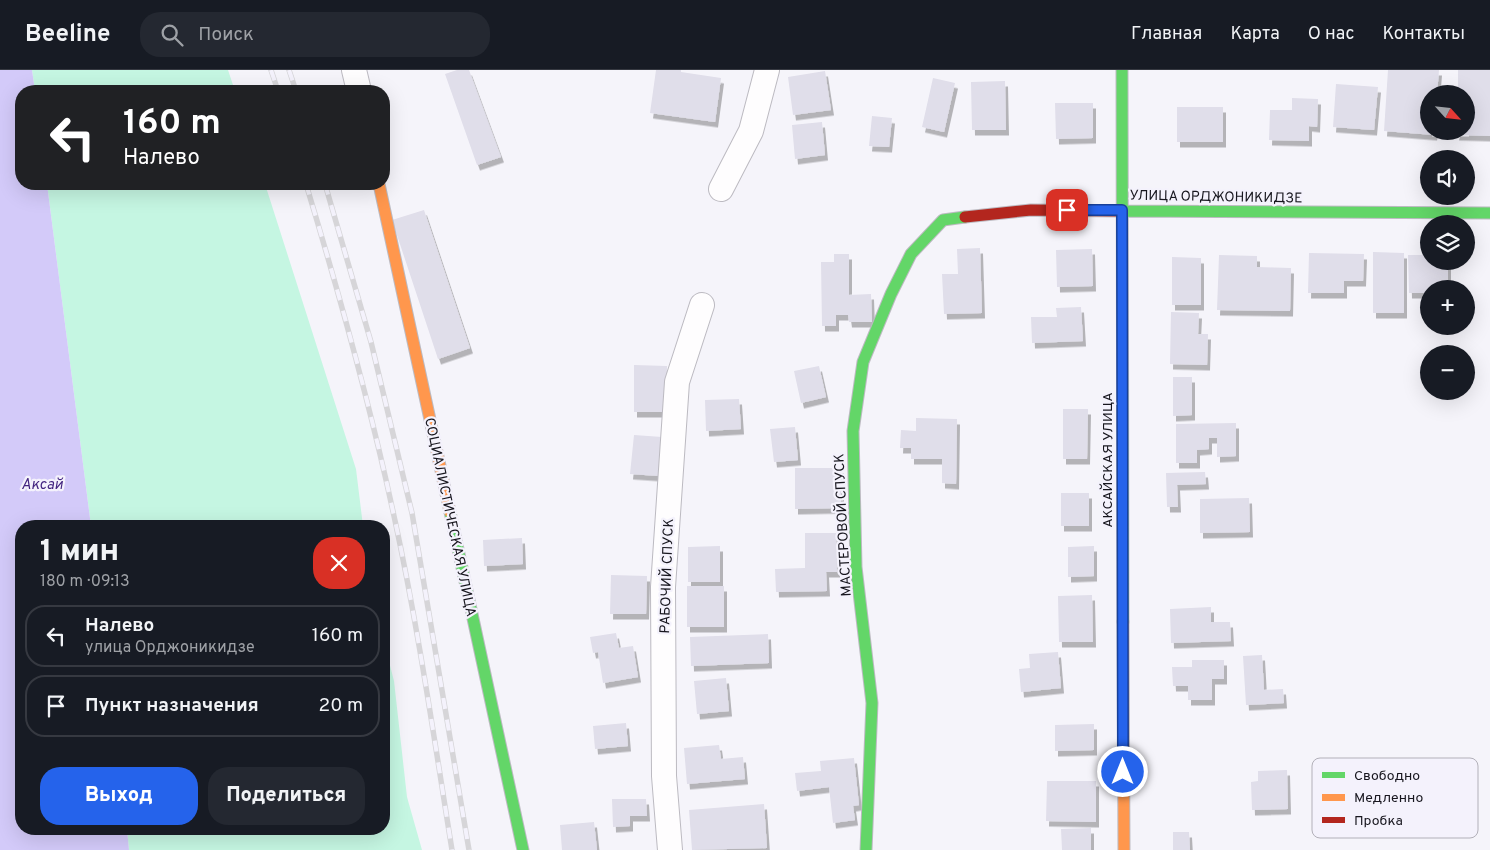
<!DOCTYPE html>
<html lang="ru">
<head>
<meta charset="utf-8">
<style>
	:root { --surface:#171b24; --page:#242831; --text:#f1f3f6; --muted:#9ea1a6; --line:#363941; --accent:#2563eb }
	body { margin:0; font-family:Overpass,sans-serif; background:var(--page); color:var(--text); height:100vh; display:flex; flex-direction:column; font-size:19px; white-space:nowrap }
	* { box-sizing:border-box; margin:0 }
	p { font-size:16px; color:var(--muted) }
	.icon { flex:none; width:28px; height:28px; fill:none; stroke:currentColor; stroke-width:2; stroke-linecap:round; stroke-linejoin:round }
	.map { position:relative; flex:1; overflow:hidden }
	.drawer { position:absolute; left:15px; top:450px; width:375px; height:315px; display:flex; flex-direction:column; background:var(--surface); border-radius:20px; box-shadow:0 5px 20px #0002 }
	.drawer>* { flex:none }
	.banner { position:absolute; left:15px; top:15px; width:375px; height:105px; border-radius:20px; box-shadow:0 5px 20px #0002; background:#202124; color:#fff; overflow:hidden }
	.needle { width:32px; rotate:117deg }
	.controls { position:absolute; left:1420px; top:15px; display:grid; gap:10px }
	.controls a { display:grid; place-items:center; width:55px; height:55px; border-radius:50%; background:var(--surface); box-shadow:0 5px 20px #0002; font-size:25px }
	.pin { position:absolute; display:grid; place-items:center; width:42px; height:42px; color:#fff; margin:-21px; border-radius:10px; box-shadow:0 2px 8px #0006 }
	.me { position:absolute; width:55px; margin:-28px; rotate:0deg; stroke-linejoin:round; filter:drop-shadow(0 0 4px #0008) }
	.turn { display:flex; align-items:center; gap:18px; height:105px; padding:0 25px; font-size:22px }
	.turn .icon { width:65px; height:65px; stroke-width:2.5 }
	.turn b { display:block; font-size:35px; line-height:42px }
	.round { display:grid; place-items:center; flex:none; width:52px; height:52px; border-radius:20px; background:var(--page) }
	.overview { display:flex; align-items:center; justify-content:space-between; height:85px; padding:0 25px }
	h1 { font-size:30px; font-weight:800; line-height:38px }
	.action { display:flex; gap:10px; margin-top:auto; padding:10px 25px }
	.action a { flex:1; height:58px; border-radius:20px; background:var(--accent); color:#fff; font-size:20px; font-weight:800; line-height:58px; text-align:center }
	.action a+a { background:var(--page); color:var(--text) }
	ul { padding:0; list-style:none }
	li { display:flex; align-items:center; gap:15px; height:62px; margin:0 10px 8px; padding:0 15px; border:2px solid var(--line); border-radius:20px }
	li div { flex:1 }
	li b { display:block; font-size:19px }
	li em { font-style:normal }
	header { display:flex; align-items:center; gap:30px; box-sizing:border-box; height:70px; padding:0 25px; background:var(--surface); border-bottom:1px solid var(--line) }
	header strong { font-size:24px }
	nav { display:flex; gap:28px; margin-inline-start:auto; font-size:18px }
	.search { width:350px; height:45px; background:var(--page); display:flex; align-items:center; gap:12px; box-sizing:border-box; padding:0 18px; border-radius:20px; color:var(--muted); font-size:19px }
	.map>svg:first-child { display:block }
</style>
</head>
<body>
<header>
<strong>Beeline</strong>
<div class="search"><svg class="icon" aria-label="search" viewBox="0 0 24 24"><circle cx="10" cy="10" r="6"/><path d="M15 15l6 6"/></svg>Поиск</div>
<nav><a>Главная</a><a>Карта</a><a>О нас</a><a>Контакты</a></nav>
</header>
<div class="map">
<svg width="1490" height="780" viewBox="0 0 1490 780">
	<defs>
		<filter id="shadow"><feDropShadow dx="3" dy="5.5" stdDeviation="0" flood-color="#0004"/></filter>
	</defs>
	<rect width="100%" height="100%" fill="#f5f4fa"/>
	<path fill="#c5f6e2" d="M32 0H228L235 21H35Z
		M47 114H265L356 399 363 456H91Z
		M384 572 394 611 407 727 422 780H129L127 759H384Z"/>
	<path fill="#d3caf9" d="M0 0H32L35 21H21V114H47L91 456H21V759H127L129 780H0Z"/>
	<path fill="#e0deea" filter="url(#shadow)" d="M457 0H469L501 87 477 95 445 4Z
		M656 0H681V2L721 8 715 52 650 43Z
		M1388 0H1439L1437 24H1429V61H1435L1434 65 1384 61Z
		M1458 0H1490V66L1456 65 1457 61H1466V24H1458Z
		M825 1 831 40 793 45 788 7Z
		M933 8 955 13 944 62 922 57Z
		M1005 11 1006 60H972L971 12Z
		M1336 14 1378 17 1374 60 1333 57Z
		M1292 28 1318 29 1317 57 1309 56V71L1269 70 1270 40H1292Z
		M1055 33H1093V68L1056 69Z
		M1177 37H1223V72H1177Z
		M872 46 892 48 889 77 869 76Z
		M822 52 825 85 795 89 792 55Z
		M424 140 470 278 438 289 392 150Z
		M980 178 982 243 944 244 942 204H958L957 179Z
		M1092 179 1093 216 1057 217 1056 180Z
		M1373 182 1404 183V243H1373Z
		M1309 183 1364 184 1363 211H1344V223H1308Z
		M834 184H849V225L871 224 872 252H849L848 245H836V256H822L821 192H834Z
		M1219 185 1257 186V197L1291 198 1290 241 1217 240Z
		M1408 185H1429V191H1448V219H1429V223H1409Z
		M1172 187 1201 188V235H1172Z
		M1081 237 1083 271 1032 273 1031 247H1057L1056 238Z
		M1171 242 1199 243 1198 264H1208L1207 295 1170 294Z
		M634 295 667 296 666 342H634Z
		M819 296 826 327 801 333 794 301Z
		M1173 307H1192V345L1173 346Z
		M739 329 741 359 706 361 705 330Z
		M1063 339H1088L1087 389H1063Z
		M916 348 957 349 956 414 942 413V389H911V378H900L901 360 916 361Z
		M1236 353V386L1217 387V368H1209V379L1197 380V393H1176V354Z
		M795 357 798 390 774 392 770 359Z
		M634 365 662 367 659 406 630 404Z
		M795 398H841V438L795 439Z
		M1205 402 1206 414 1177 415 1178 437H1167L1166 403Z
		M1061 423H1089V456H1061Z
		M1249 428 1250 462 1200 463V429Z
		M805 463H836L837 502H826L827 521 776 522 775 499 805 498Z
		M522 468 523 494 484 496 483 470Z
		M720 476V512H688V477Z
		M1094 476V506L1068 507V477Z
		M611 505 647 506 646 544H610Z
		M687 516H724V557H687Z
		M1092 525 1093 572H1059L1058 526Z
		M1211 537V552H1230L1231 571 1171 573 1170 539Z
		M616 563 619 578 633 576 638 607 603 613 598 582 593 583 590 567Z
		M768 564 769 593 691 596 690 567Z
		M1058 582 1061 618 1021 622 1019 599 1030 598 1029 584Z
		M1262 585 1264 620 1283 619 1284 633 1246 635 1243 586Z
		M1192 590H1224V609H1212V630H1188V616H1173L1172 597H1192Z
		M726 608 729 641 697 644 694 611Z
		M626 653 628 676 595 679 593 656Z
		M1094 654V680L1055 681V655Z
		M719 675 721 689 743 687 745 709 687 714 684 678Z
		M854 688 859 735 853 736 855 750 833 753 829 717 797 721 795 703 821 701 820 691Z
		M1287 700 1288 739 1252 740 1251 712 1258 711V701Z
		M1047 711H1096V752L1046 751Z
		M612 729H646L647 746H630V756L613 757Z
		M764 734 767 778 692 780 689 740Z
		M594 752 597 780H562L560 755Z
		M1091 758V780H1062L1061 759Z
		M1173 762H1189L1190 780H1173Z"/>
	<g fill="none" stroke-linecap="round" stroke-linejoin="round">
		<g stroke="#bcbac1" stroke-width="26">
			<path id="street" d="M354 0 359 21
				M721 119 751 61 767 0
				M670 780 664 706 663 517 677 312 702 235"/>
		</g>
		<g stroke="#bcbac1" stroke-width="13">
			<path id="fast" d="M1122 0 1123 552
				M1120 141 1490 143
				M450 442 523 780
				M866 780 872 633 856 497 853 361 863 292 891 224 911 184 943 150 965 147"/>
		</g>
		<g stroke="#bcbac1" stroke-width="13">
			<path id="slow" d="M379 114 450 442
				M1123 552 1124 780"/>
		</g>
		<g stroke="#bcbac1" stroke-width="13">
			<path id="jam" d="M965 147 1031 140 1120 141"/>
		</g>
		<use href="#street" stroke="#fefdfe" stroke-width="24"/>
		<use href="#fast" stroke="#63d668" stroke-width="11"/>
		<use href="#slow" stroke="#ff974d" stroke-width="11"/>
		<use href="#jam" stroke="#b3261e" stroke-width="11"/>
		<g stroke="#d6d5d8" stroke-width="5.5">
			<path id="rail" d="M271 0 278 21
				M289 0 296 21
				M306 114C339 223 370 334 394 446 418 556 434 668 452 780
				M325 114 371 272 412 443 469 780"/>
		</g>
		<use href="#rail" stroke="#f4f2fc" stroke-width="4" stroke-dasharray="11" stroke-linecap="butt"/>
	</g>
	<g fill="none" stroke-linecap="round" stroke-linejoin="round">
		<g stroke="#184099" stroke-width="12">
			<path id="route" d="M1067 140H1122L1123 702"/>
		</g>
		<use href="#route" stroke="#2563eb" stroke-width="9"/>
	</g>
	<g text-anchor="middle" stroke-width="4.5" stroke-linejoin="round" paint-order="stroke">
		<g font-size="14" fill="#17161e" stroke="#f4f2fc">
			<text transform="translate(1216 126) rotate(1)" y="5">УЛИЦА ОРДЖОНИКИДЗЕ</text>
			<text transform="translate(1107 390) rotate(-90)" y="5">АКСАЙСКАЯ УЛИЦА</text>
			<text transform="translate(451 447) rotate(78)" y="5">СОЦИАЛИСТИЧЕСКАЯ УЛИЦА</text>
			<text transform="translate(842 455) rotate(-93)" y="5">МАСТЕРОВОЙ СПУСК</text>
			<text transform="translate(666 506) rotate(-88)" y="5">РАБОЧИЙ СПУСК</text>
		</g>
		<g font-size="15" font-style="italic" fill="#432580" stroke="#f4f2fc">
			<text x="42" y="419">Аксай</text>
		</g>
	</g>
	<rect x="1312" y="688" width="166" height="80" rx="8" fill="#f4f2fc" stroke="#b2b0b9" stroke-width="1"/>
	<rect x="1322" y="702" width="23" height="6" fill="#63d668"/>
	<rect x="1322" y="724" width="23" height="7" fill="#ff974d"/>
	<rect x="1322" y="747" width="23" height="6" fill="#b3261e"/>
	<g font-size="14" fill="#17161e">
		<text x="1354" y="710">Свободно</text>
		<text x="1354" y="732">Медленно</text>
		<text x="1354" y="755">Пробка</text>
	</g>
</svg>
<div class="controls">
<a><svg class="needle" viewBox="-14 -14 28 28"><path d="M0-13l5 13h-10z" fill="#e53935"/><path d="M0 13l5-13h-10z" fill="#9ea1a6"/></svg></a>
<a><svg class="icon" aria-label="sound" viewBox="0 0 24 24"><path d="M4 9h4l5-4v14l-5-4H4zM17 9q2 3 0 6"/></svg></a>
<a><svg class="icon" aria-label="layers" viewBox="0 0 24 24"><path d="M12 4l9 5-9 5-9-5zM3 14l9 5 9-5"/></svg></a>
<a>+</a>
<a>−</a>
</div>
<div class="pin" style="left:1067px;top:140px;background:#d93025"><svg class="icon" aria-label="arrive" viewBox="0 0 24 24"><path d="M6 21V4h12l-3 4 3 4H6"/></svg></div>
<svg class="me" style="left:1123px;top:702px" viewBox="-20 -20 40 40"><circle r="17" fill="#2563eb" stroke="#fff" stroke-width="3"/><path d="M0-11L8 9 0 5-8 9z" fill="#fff"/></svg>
<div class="banner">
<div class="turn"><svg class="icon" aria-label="left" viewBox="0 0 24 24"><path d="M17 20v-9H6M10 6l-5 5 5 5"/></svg><div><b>160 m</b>Налево</div></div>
</div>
<section class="drawer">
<div class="overview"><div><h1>1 мин</h1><p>180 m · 09:13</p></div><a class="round" style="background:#d93025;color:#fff"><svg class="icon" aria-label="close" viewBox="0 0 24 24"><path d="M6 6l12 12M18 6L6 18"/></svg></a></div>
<ul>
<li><svg class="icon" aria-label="left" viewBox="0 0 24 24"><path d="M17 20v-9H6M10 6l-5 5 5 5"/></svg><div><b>Налево</b><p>улица Орджоникидзе</p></div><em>160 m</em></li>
<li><svg class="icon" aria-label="arrive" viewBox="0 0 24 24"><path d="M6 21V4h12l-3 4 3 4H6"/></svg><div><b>Пункт назначения</b></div><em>20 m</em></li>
</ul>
<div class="action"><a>Выход</a><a>Поделиться</a></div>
</section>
</div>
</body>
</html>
